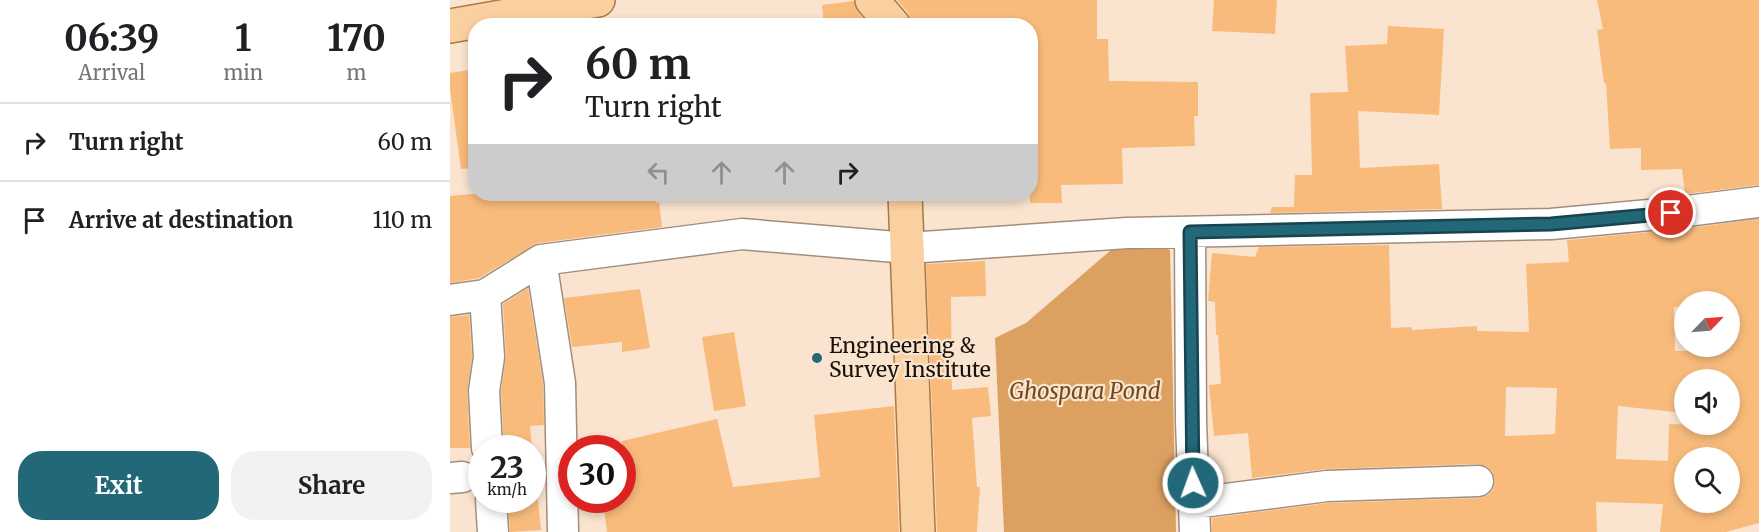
<!DOCTYPE html>
<html lang="en">
<head>
<meta charset="utf-8">
<style>
	:root { --surface:#fff; --page:#f2f2f2; --text:#202124; --muted:#757577; --line:#e0e0e0; --accent:#236878 }
	body { margin:0; font-family:Merriweather,serif; background:var(--page); color:var(--text); height:100vh; display:flex; flex-direction:column; font-size:22px; white-space:nowrap }
	* { box-sizing:border-box; margin:0 }
	p { font-size:20px; color:var(--muted) }
	.icon { flex:none; width:33px; height:33px; fill:none; stroke:currentColor; stroke-width:2; stroke-linecap:round; stroke-linejoin:round }
	.map { position:relative; flex:1; overflow:hidden }
	.panel { display:flex; flex-direction:column; background:var(--surface); width:450px }
	.panel>* { flex:none }
	.guide { position:absolute; left:18px; top:18px; width:570px; height:183px; border-radius:24px; box-shadow:0 3px 9px #0003; background:#fff; color:var(--text); overflow:hidden }
	.needle { width:39px; rotate:65deg }
	.fabs { position:absolute; left:1224px; top:291px; display:grid; gap:12px }
	.fabs a { display:grid; place-items:center; width:66px; height:66px; border-radius:50%; background:var(--surface); box-shadow:0 3px 9px #0003; font-size:30px }
	.speed { position:absolute; left:18px; top:435px; display:flex; gap:12px; font-size:30px; font-weight:700; text-align:center }
	.speed>* { display:grid; place-content:center; width:78px; height:78px; border-radius:50%; background:var(--surface); box-shadow:0 3px 9px #0003; line-height:1 }
	.speed small { font-size:15px; font-weight:400 }
	.speed .limit { border:9px solid #d22; background:#fff; color:#111 }
	.pin { position:absolute; display:grid; place-items:center; width:51px; height:51px; color:#fff; margin:-26px; border:3px solid #fff; border-radius:50%; box-shadow:0 2px 6px #0007 }
	.me { position:absolute; width:66px; margin:-33px; rotate:358deg; stroke-linejoin:round; filter:drop-shadow(0 0 4px #0008) }
	.turn { display:flex; align-items:center; gap:21px; height:126px; padding:0 18px; font-size:27px }
	.turn .icon { width:78px; height:78px; stroke-width:2.5 }
	.turn b { display:block; font-size:42px; line-height:51px }
	.lanes { display:flex; align-items:center; height:57px; padding:0 18px; background:#0003; justify-content:center; gap:30px; direction:ltr }
	.lanes .off { opacity:.35 }
	.eta { display:flex; justify-content:space-evenly; align-items:center; height:102px; text-align:center }
	.eta b { font-size:36px; font-weight:700; line-height:42px }
	.button { display:flex; gap:12px; margin-top:auto; padding:12px 18px }
	.button a { flex:1; height:69px; border-radius:24px; background:var(--accent); color:#fff; font-size:24px; font-weight:700; line-height:69px; text-align:center }
	.button a+a { background:var(--page); color:var(--text) }
	ul { padding:0; list-style:none }
	li { display:flex; align-items:center; gap:18px; height:78px; padding:0 18px; border-top:2px solid var(--line) }
	li div { flex:1 }
	li b { display:block; font-size:22px }
	li em { font-style:normal }
	main { display:flex; flex:1; min-height:0 }
	.map>svg:first-child { display:block }
</style>
</head>
<body>
<main>
<section class="panel">
<div class="eta">
<div><b>06:39</b><p>Arrival</p></div>
<div><b>1</b><p>min</p></div>
<div><b>170</b><p>m</p></div>
</div>
<ul>
<li><svg class="icon" aria-label="right" viewBox="0 0 24 24"><path d="M7 20v-9h11M14 6l5 5-5 5"/></svg><div><b>Turn right</b></div><em>60 m</em></li>
<li><svg class="icon" aria-label="arrive" viewBox="0 0 24 24"><path d="M6 21V4h12l-3 4 3 4H6"/></svg><div><b>Arrive at destination</b></div><em>110 m</em></li>
</ul>
<div class="button"><a>Exit</a><a>Share</a></div>
</section>
<div class="map">
<svg width="1309" height="532" viewBox="0 0 1309 532">
	<rect width="100%" height="100%" fill="#fae4d0"/>
	<path fill="#dca061" d="M700 241 720 250 726 532H554L545 338 576 323 661 250Z"/>
	<path fill="#f8bb7b" fill-rule="evenodd" d="M447 0H647V39H658L659 81 748 82V116H744L745 146 672 148 673 184 611 185 612 203H580L581 112 586 111 583 26H462L459 14Z
		M764 0H827L825 34 762 31Z
		M1147 0H1309V185L1235 194 1232 169 1191 170V148L1160 149 1156 83H1154L1147 30 1153 29Z
		M404 1 408 12 419 26H374L372 5Z
		M938 26 994 29 989 115 908 111 910 168 989 164 992 209 820 213 822 207H844L845 175H862L860 93 898 92 895 46 937 44Z
		M26 69V168L11 169 0 89V73Z
		M21 194H206V203L209 202 212 227 88 243 29 278 0 283V196Z
		M1309 219V523L1276 532H1210L1213 504 1146 502 1147 532H762V518L878 503 1029 498 1038 495 1043 490 1045 481 1042 471 1036 466 1027 464 876 469 802 478 798 433 764 436 759 385 771 384 768 335H766L765 302 758 301 762 253 805 257 809 247 939 245 941 328 961 327 962 330 1027 326V331L1079 332 1076 264 1119 262 1117 240 1223 230ZM1233 302H1280V349L1225 351 1224 307H1234ZM1234 380H1280V426L1219 424 1218 461 1166 459 1168 406 1234 413ZM1056 387 1107 388 1105 434 1055 436ZM1234 458H1280V502H1234Z
		M535 261 536 296 501 297 502 390 538 387 541 416 522 418 527 487H530L527 532H487L476 264Z
		M78 288 93 384 94 425 80 426 82 448H54L51 392 56 356 53 304Z
		M190 289 200 348 172 352V342L122 347 114 298Z
		M19 315 22 356 17 392 20 448H0V317Z
		M284 332 296 406 264 411 252 337Z
		M444 406 449 532H157L153 500H172V441L267 419 283 487 370 477 364 415Z
		M58 500H88L91 530 60 532Z"/>
	<g fill="none" stroke-linecap="round" stroke-linejoin="round">
		<g stroke="#a18e7b" stroke-width="33">
			<path id="minor" d="M740 232 741 421 745 532
				M91 260 110 383 113 532
				M35 295 39 357 34 391 37 448
				M0 300 35 295 91 260 292 234 458 248 677 233 1101 224 1221 213 1309 202
				M0 478 12 477
				M41 500 43 532
				M744 503 877 486 1028 481"/>
		</g>
		<g stroke="#aa7944" stroke-width="36">
			<path id="major" d="M422 0 444 26
				M0 26 148 0
				M455 194 468 532"/>
		</g>
		<use href="#minor" stroke="#fff" stroke-width="30"/>
		<use href="#major" stroke="#fbd0a1" stroke-width="33"/>
	</g>
	<g fill="none" stroke-linecap="round" stroke-linejoin="round">
		<g stroke="#17444e" stroke-width="15">
			<path id="route" d="M743 483 740 232 1101 224 1221 213"/>
		</g>
		<use href="#route" stroke="#236878" stroke-width="10"/>
	</g>
	<circle fill="#236878" stroke="#fae4d0" stroke-width="2" cx="367" cy="358" r="6"/>
	<g text-anchor="middle" stroke-width="4.5" stroke-linejoin="round" paint-order="stroke">
		<g font-size="21" fill="#18110a" stroke="#fae4d0" text-anchor="start">
			<text x="379" y="353">Engineering &amp;<tspan x="379" dy="24">Survey Institute</tspan></text>
		</g>
		<g font-size="22" font-style="italic" fill="#734b1c" stroke="#fae4d0">
			<text x="635" y="399">Ghospara Pond</text>
		</g>
	</g>
</svg>
<div class="fabs">
<a><svg class="needle" viewBox="-14 -14 28 28"><path d="M0-13l5 13h-10z" fill="#e53935"/><path d="M0 13l5-13h-10z" fill="#757577"/></svg></a>
<a><svg class="icon" aria-label="sound" viewBox="0 0 24 24"><path d="M4 9h4l5-4v14l-5-4H4zM17 9q2 3 0 6"/></svg></a>
<a><svg class="icon" aria-label="search" viewBox="0 0 24 24"><circle cx="10" cy="10" r="6"/><path d="M15 15l6 6"/></svg></a>
</div>
<div class="speed"><div>23<small>km/h</small></div><div class="limit">30</div></div>
<div class="pin" style="left:1221px;top:213px;background:#d93025"><svg class="icon" aria-label="arrive" viewBox="0 0 24 24"><path d="M6 21V4h12l-3 4 3 4H6"/></svg></div>
<svg class="me" style="left:743px;top:483px" viewBox="-20 -20 40 40"><circle r="17" fill="#236878" stroke="#fff" stroke-width="3"/><path d="M0-11L8 9 0 5-8 9z" fill="#fff"/></svg>
<div class="guide">
<div class="turn"><svg class="icon" aria-label="right" viewBox="0 0 24 24"><path d="M7 20v-9h11M14 6l5 5-5 5"/></svg><div><b>60 m</b>Turn right</div></div>
<div class="lanes"><svg class="icon off" aria-label="left" viewBox="0 0 24 24"><path d="M17 20v-9H6M10 6l-5 5 5 5"/></svg><svg class="icon off" aria-label="ahead" viewBox="0 0 24 24"><path d="M12 20V5M6 11l6-6 6 6"/></svg><svg class="icon off" aria-label="ahead" viewBox="0 0 24 24"><path d="M12 20V5M6 11l6-6 6 6"/></svg><svg class="icon" aria-label="right" viewBox="0 0 24 24"><path d="M7 20v-9h11M14 6l5 5-5 5"/></svg></div>
</div>
</div>
</main>
</body>
</html>
